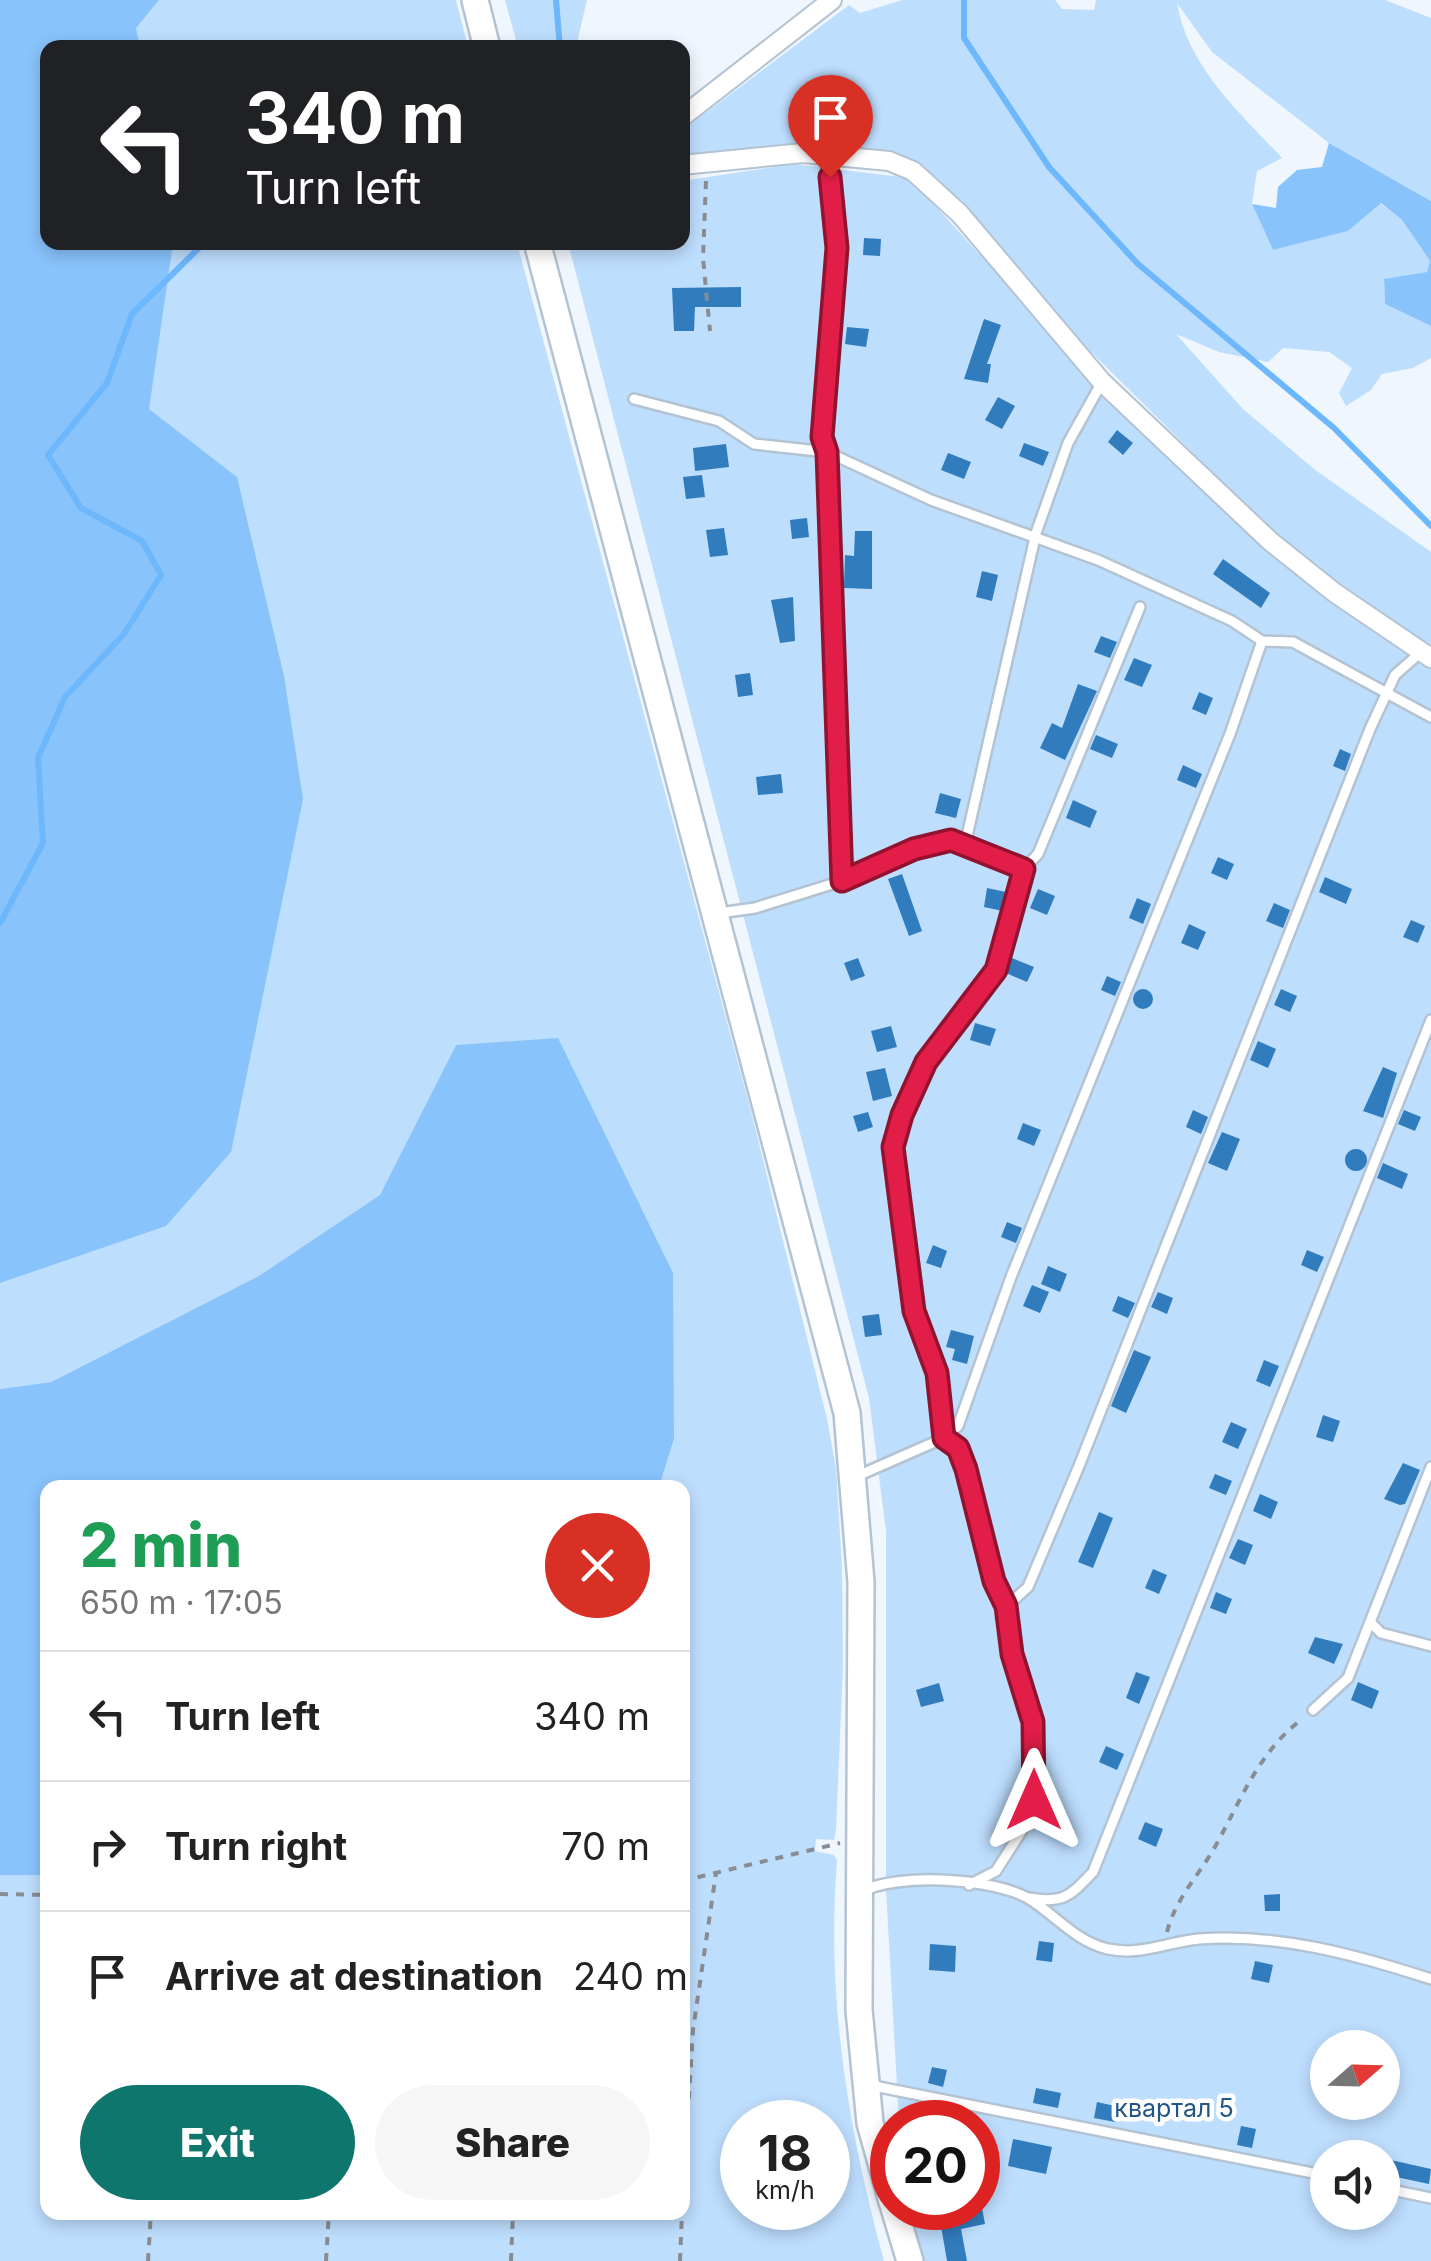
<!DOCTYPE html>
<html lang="en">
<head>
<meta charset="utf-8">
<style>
	:root { --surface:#fff; --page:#f6f6f6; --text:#222; --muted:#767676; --line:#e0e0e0; --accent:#0f766e }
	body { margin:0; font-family:Inter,sans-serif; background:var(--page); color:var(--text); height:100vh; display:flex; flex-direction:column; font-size:38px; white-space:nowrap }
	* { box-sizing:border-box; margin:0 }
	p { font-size:32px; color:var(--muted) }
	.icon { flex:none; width:55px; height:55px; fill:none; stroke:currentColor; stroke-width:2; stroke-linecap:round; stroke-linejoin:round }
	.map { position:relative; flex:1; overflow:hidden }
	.drawer { position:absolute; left:40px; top:1480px; width:650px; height:740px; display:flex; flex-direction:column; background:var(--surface); border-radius:20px; box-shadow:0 5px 15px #0003 }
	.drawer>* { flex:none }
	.top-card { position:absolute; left:40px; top:40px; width:650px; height:210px; border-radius:20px; box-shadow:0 5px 15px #0003; background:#202124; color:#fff; overflow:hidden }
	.needle { width:65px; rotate:70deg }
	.buttons { position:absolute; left:1310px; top:2030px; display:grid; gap:20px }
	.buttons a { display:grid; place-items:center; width:90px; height:90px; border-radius:50%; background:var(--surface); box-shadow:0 5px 15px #0003; font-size:50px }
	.speed { position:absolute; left:720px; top:2100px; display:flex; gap:20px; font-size:50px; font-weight:700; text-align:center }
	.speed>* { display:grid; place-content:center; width:130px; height:130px; border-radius:50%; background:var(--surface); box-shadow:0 5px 15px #0003; line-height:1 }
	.speed small { font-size:25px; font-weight:400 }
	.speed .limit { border:15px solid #d22; background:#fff; color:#111 }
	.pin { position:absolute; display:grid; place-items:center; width:85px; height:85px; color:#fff; margin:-102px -42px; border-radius:50% 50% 50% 0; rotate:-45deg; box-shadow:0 0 10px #0007 }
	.pin .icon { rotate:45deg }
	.me { position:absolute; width:110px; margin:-55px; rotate:0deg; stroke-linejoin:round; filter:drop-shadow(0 0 8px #0008) }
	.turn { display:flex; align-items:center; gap:35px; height:210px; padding:0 40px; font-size:45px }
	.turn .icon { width:130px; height:130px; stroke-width:2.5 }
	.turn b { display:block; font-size:70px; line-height:85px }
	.round { display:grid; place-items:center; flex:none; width:105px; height:105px; border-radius:52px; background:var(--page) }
	.head { display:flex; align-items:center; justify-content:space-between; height:170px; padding:0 40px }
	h1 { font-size:60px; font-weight:800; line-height:75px; color:#1e9e55 }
	.primary-button { display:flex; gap:20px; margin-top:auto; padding:20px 40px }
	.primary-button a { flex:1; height:115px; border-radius:60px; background:var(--accent); color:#fff; font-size:40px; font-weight:800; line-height:115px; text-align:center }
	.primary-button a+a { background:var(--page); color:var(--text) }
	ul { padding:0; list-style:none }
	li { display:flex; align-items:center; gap:30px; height:130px; padding:0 40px; border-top:2px solid var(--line) }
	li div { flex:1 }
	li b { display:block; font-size:38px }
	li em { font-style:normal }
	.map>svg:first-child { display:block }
</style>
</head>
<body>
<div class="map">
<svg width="1431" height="2261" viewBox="0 0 1431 2261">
	<rect width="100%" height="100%" fill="#f0f6fd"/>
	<path fill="#bedefe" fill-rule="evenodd" d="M88 0H456L468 47 48 48V242L517 243 751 1111 827 1419 836 1468 842 1568 843 1665 836 1830 834 1840 816 1839 815 1851 834 1855 837 1861C826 1999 848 2128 884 2261H0V1875H47L48 2212H682V1488L659 1487 674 1439 456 1045 381 1195 260 1276 51 1382 0 1389V1260L237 477 149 410 55 313 0 92ZM742 2122H828V2208H742Z
		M505 0H587L576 47H518Z
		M902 0H1055L1062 9 1094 10 1096 0H1385L1431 18V201L1329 143 1212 52 1177 3C1188 67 1239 112 1282 158L1257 171 1252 204 1273 250 1348 231 1380 203 1402 220 1430 261 1427 272 1384 280 1385 304 1431 326V358L1413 368 1382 374 1371 390 1346 406 1339 393 1352 368 1329 352 1283 348 1268 362 1219 352 1176 334 1243 409 1314 469 1431 552V644L1403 632 1272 531 1092 353 936 178 892 153 817 145 683 164V130L849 5 860 13Z
		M793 164 910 178 1101 388 1203 486 1431 661V2261H923L904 2208H978V2122H899L886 1890V1531L869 1398 568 243 682 242V181ZM1328 2048H1382V2102H1328ZM1328 2158H1382V2212H1328Z"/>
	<path fill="#89c3fb" d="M0 0H159L136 28 140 47 48 48V242L173 243 149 409 237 477 284 676 303 799 231 1152 166 1226 0 1283Z
		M1329 143 1431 201V326L1385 304 1384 279 1427 272 1430 261 1402 220 1381 203 1348 231 1273 250 1252 204 1276 208 1278 187 1297 170 1322 167Z
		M558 1038 673 1273 674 1439 659 1487 48 1488 47 1875H0V1389L51 1382 259 1276 380 1195 456 1045Z"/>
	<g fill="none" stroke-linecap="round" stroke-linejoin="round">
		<path stroke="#6db7fc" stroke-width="6" d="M556 0 560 48
			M964 0V38L1049 167 1138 264 1334 428 1431 526
			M0 923 43 843 38 758 65 697 124 634 161 575 142 541 81 508 48 455 107 383 132 314 205 242"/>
	</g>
	<path fill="#317cbd" d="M864 238 881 239 880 256 863 255Z
		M741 287V307H695L694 331H674L672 288Z
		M984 319 1001 325 987 364H991L988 383 964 379Z
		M847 327 869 329 866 347 845 344Z
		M998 397 1015 406 1002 429 985 420Z
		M1117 430 1133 443 1123 455 1108 442Z
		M1024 443 1049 452 1043 466 1019 456Z
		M726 444 729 467 695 471 693 448Z
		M948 453 971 462 964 479 941 470Z
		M702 475 705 497 686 499 683 477Z
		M807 518 809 537 792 539 790 520Z
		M724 528 728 555 710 557 706 530Z
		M855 531H872V589L844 588 845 555 854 556Z
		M1223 559 1270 593 1261 608 1213 574Z
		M982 571 998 575 992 601 976 597Z
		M793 597 795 641 780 643 771 600Z
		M1101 636 1117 642 1110 658 1094 652Z
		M1134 658 1152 665 1142 687 1124 680Z
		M750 673 753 695 738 697 735 675Z
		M1078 684 1097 691 1065 760 1040 748 1052 723 1062 728Z
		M1199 692 1213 698 1206 715 1192 709Z
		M1096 735 1118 744 1112 758 1090 749Z
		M1340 749 1351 754 1345 771 1333 766Z
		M1183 765 1202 774 1196 788 1177 780Z
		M781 774 783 793 758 795 756 777Z
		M940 793 961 799 956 818 935 813Z
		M1073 800 1097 811 1090 828 1066 818Z
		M1218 857 1234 864 1227 880 1211 873Z
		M902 874 922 931 909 936 888 879Z
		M1325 877 1352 889 1346 904 1319 892Z
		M987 888 1006 892 1003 911 984 907Z
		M1038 889 1055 896 1047 915 1030 908Z
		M1137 898 1151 904 1143 924 1129 918Z
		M1274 903 1290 910 1283 928 1266 921Z
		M1411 920 1425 926 1418 943 1403 937Z
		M1189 924 1206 932 1198 950 1181 943Z
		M858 958 865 976 851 981 844 963Z
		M1012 958 1034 967 1027 982 1006 973Z
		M1107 976 1121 982 1115 996 1101 990Z
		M1133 999a10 10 0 1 1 20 0a10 10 0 1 1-20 0Z
		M1281 989 1297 996 1290 1012 1274 1005Z
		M975 1023 996 1029 990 1046 970 1040Z
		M891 1026 897 1047 877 1052 871 1031Z
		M1258 1041 1276 1049 1268 1068 1250 1060Z
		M1383 1067 1397 1073 1383 1118 1363 1111Z
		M885 1068 892 1096 873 1101 866 1072Z
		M1193 1110 1208 1117 1201 1134 1186 1127Z
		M1404 1110 1421 1117 1415 1131 1398 1124Z
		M868 1112 873 1127 858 1132 853 1116Z
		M1023 1123 1041 1130 1034 1146 1017 1139Z
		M1222 1132 1240 1139 1227 1171 1208 1163Z
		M1345 1160a11 11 0 1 1 22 0a11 11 0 1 1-22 0Z
		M1383 1163 1408 1174 1402 1189 1377 1178Z
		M1007 1222 1022 1228 1016 1243 1001 1237Z
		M933 1245 947 1251 941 1268 926 1263Z
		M1307 1250 1324 1257 1317 1272 1301 1265Z
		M1048 1266 1067 1274 1060 1292 1041 1284Z
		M1032 1285 1049 1292 1040 1313 1023 1306Z
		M1158 1292 1173 1298 1167 1314 1151 1307Z
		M1118 1296 1135 1303 1128 1318 1112 1311Z
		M879 1314 882 1335 865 1337 862 1316Z
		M951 1330 974 1336 967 1364 952 1360 955 1349 946 1347Z
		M1134 1350 1151 1357 1126 1413 1111 1406Z
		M1264 1360 1279 1366 1270 1387 1256 1381Z
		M1323 1415 1340 1421 1333 1442 1316 1437Z
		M1231 1422 1247 1429 1238 1449 1222 1442Z
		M1403 1463 1420 1470 1405 1504 1400 1505 1384 1499Z
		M1215 1474 1232 1481 1226 1495 1209 1488Z
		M1260 1494 1278 1502 1271 1519 1253 1511Z
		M1099 1512 1113 1518 1093 1568 1078 1562Z
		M1238 1539 1253 1545 1245 1565 1229 1558Z
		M1153 1569 1167 1575 1159 1594 1145 1588Z
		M1216 1592 1232 1599 1226 1614 1210 1608Z
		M1315 1637 1343 1644 1334 1664 1308 1653Z
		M1136 1672 1150 1677 1139 1704 1126 1698Z
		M1358 1682 1379 1691 1372 1709 1351 1700Z
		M939 1683 944 1701 921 1707 916 1690Z
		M1106 1746 1124 1754 1117 1770 1099 1762Z
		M1145 1822 1163 1829 1156 1847 1138 1839Z
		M1280 1894V1911H1265L1264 1895Z
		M1039 1941 1054 1943 1052 1962 1036 1960Z
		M930 1944 956 1946 955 1972 929 1970Z
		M1255 1961 1273 1965 1269 1983 1251 1979Z
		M932 2067 947 2070 943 2087 928 2083Z
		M1036 2088 1061 2093 1058 2108 1033 2103Z
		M1097 2102 1119 2107 1115 2122 1094 2118Z
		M1241 2126 1256 2129 1252 2148 1237 2145Z
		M1013 2139 1052 2147 1046 2174 1008 2166Z
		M1382 2158 1431 2169 1429 2184 1382 2174Z
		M938 2208H982L985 2224 961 2229 967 2261H947Z"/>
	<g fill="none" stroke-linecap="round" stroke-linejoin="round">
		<g stroke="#b4c3d2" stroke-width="14">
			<path id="lane" d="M634 399 719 421 754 444 827 452 931 500 1098 560 1232 621 1262 641 1293 642 1431 717
				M956 841 1024 869 1038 854 1140 607
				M842 881 914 849 967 836 1036 533 1068 443 1102 382
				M719 913 755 908 842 881 827 452 822 437C830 346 853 245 823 157
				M855 1477 944 1438 937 1373 913 1311 893 1147 902 1115 927 1063 996 971 1024 869
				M1007 1606 1028 1587 1079 1466 1370 729 1395 675 1421 652
				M1372 1624 1381 1633 1431 1646
				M1313 1710 1348 1678 1431 1467
				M969 1885 996 1871 1026 1824 1034 1800 1033 1722 1011 1654 1007 1606 994 1581 967 1469 957 1447 944 1438 958 1426 1011 1277 1230 734 1262 641
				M861 1892C897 1872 997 1878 1031 1900 1057 1917 1077 1942 1108 1949 1141 1956 1167 1942 1199 1939 1278 1933 1357 1955 1431 1979
				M1029 1898C1064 1904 1070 1896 1093 1872L1431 1020
				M869 2085 1328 2176
				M1382 2188 1431 2198"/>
		</g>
		<g stroke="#b4c3d2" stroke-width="22">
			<path id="street" d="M682 117 832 0
				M682 165 803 153 889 161 913 171 960 214 1102 382 1270 541 1335 593 1431 658"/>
		</g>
		<g stroke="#b4c3d2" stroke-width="30">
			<path id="secondary" d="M475 0 487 48
				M537 242 847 1413 861 1582 859 2010 870 2123 892 2202
				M894 2208 910 2261"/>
		</g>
		<path stroke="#888d93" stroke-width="4" stroke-dasharray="8 8" stroke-linecap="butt" d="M706 181 703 258 710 331
			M682 1881 840 1843
			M0 1894 48 1895
			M1167 1932C1175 1899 1200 1874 1216 1845 1242 1798 1258 1753 1302 1719
			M682 2211 693 2030 716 1873
			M148 2261 151 2212
			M326 2261 329 2212
			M511 2261 513 2212
			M680 2261 682 2212"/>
		<use href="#lane" stroke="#fff" stroke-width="9"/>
		<use href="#street" stroke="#fff" stroke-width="18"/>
		<use href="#secondary" stroke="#fff" stroke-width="25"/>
	</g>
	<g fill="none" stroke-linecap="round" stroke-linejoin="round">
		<g stroke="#92132f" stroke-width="25">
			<path id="route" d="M830 177 837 248 822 437 827 452 842 881 914 849 951 840 1024 869 996 970 926 1062 902 1115 893 1147 914 1311 937 1373 944 1438 958 1448 966 1469 994 1581 1006 1606 1012 1654 1033 1722 1034 1800"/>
		</g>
		<use href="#route" stroke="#e11d48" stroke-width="18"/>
	</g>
	<g text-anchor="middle" stroke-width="9" stroke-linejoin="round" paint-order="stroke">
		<g font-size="25" fill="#225684" stroke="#fff">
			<text x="1174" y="2117">квартал 5</text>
		</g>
	</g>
</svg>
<div class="buttons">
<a><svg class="needle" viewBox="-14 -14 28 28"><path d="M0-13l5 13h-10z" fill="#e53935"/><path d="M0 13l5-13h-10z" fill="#767676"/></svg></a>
<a><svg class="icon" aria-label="sound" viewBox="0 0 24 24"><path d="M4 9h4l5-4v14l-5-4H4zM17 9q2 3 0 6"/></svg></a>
</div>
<div class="speed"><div>18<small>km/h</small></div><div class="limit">20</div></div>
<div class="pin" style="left:830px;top:177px;background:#d93025"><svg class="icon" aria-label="arrive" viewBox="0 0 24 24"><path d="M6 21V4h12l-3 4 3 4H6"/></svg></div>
<svg class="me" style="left:1034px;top:1800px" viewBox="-20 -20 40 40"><path d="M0-17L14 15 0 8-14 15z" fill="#e11d48" stroke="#fff" stroke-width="4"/></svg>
<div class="top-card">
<div class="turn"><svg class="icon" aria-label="left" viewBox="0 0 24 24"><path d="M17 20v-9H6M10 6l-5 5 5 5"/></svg><div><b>340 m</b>Turn left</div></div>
</div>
<section class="drawer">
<div class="head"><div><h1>2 min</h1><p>650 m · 17:05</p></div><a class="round" style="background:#d93025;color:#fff"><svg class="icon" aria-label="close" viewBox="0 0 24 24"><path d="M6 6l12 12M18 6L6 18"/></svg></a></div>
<ul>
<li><svg class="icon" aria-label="left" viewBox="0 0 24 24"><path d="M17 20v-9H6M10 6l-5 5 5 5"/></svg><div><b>Turn left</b></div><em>340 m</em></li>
<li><svg class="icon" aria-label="right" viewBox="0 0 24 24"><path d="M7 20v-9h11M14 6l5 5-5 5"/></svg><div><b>Turn right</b></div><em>70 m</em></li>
<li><svg class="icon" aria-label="arrive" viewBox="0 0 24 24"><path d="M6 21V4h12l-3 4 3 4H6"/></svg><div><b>Arrive at destination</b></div><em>240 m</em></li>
</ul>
<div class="primary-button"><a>Exit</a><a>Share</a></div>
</section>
</div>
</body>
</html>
